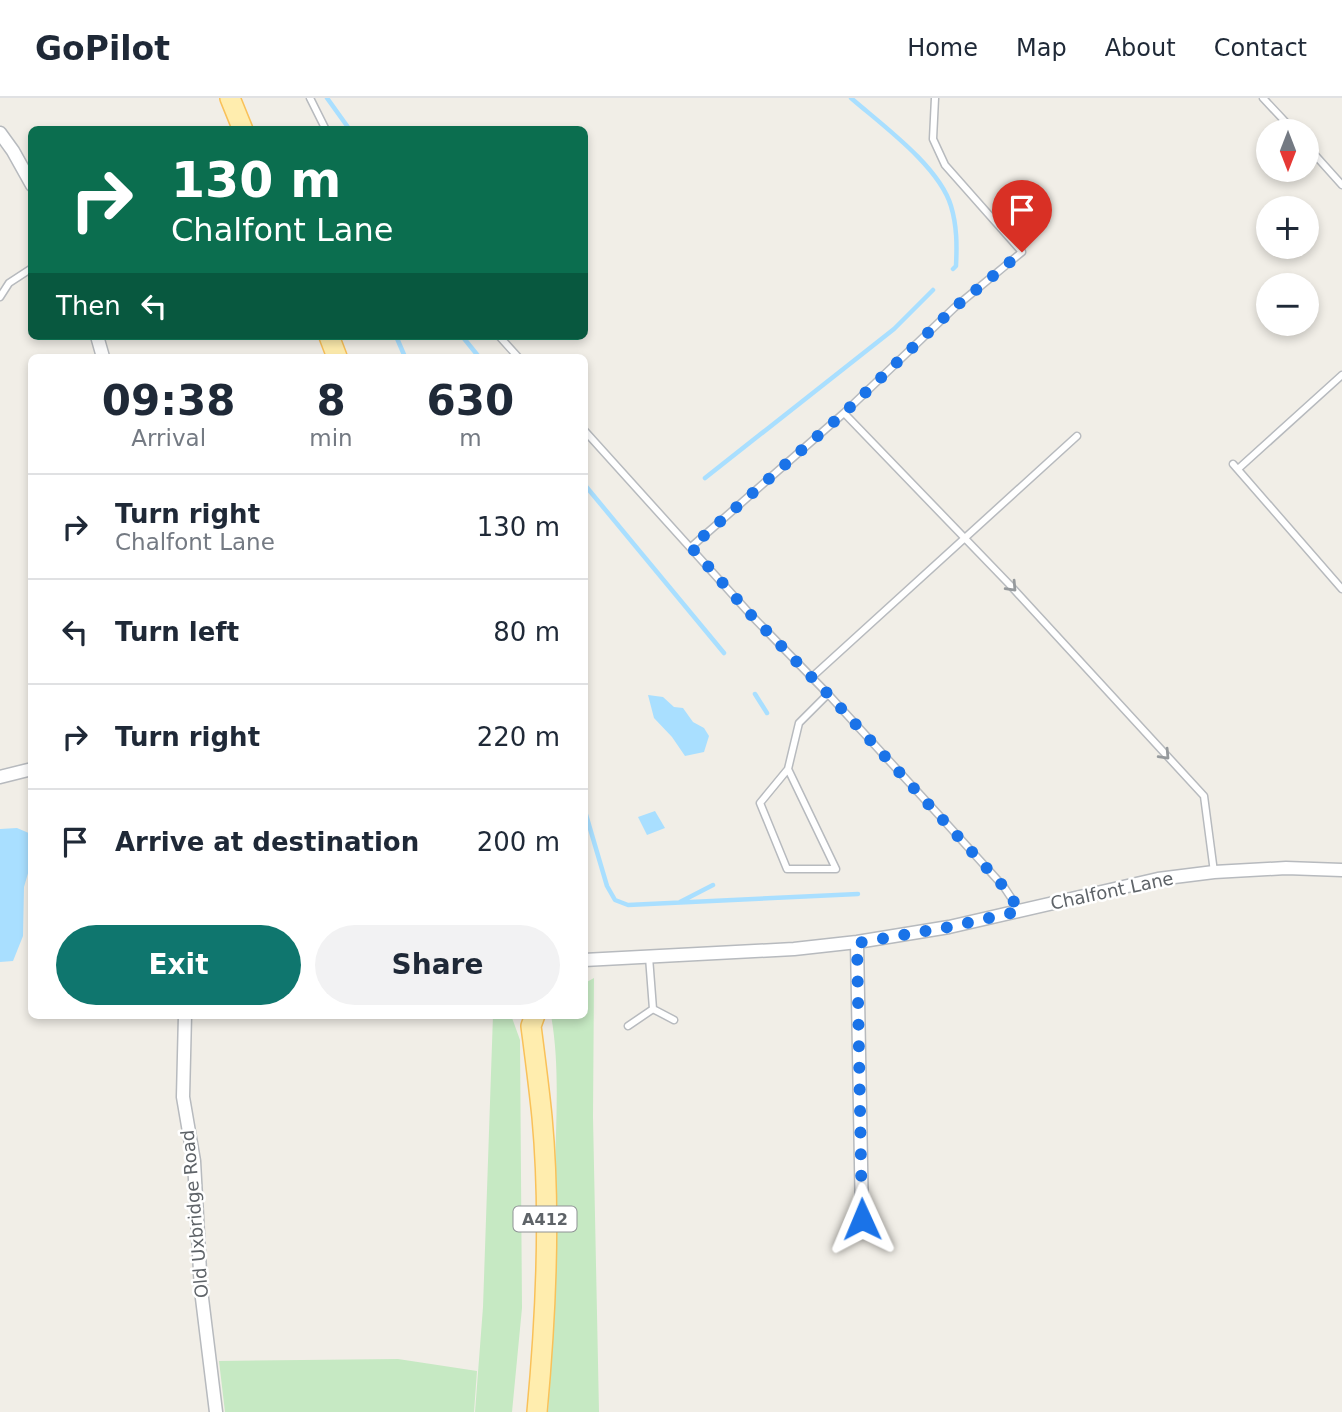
<!DOCTYPE html>
<html lang="en">
<head>
<meta charset="utf-8">
<style>
	:root { --surface:#fff; --page:#f2f2f3; --text:#1f2937; --muted:#747a83; --line:#e0e1e3; --accent:#0f766e }
	body { margin:0; font-family:"DejaVu Sans",sans-serif; background:var(--page); color:var(--text); height:100vh; display:flex; flex-direction:column; font-size:26px; white-space:nowrap }
	* { box-sizing:border-box; margin:0 }
	p { font-size:23px; color:var(--muted) }
	.icon { flex:none; width:38px; height:38px; fill:none; stroke:currentColor; stroke-width:2; stroke-linecap:round; stroke-linejoin:round }
	.map { position:relative; flex:1; overflow:hidden }
	.details { position:absolute; left:28px; top:256px; width:560px; height:665px; display:flex; flex-direction:column; background:var(--surface); border-radius:10px; box-shadow:0 4px 10px #0003 }
	.details>* { flex:none }
	.hud { position:absolute; left:28px; top:28px; width:560px; height:214px; border-radius:10px; box-shadow:0 4px 10px #0003; background:#0b6e4f; color:#fff; overflow:hidden }
	.needle { width:46px; rotate:180deg }
	.buttons { position:absolute; left:1256px; top:21px; display:grid; gap:14px }
	.buttons a { display:grid; place-items:center; width:63px; height:63px; border-radius:50%; background:var(--surface); box-shadow:0 4px 10px #0003; font-size:35px }
	.pin { position:absolute; display:grid; place-items:center; width:60px; height:60px; color:#fff; margin:-72px -30px; border-radius:50% 50% 50% 0; rotate:-45deg; box-shadow:0 0 7px #0007 }
	.pin .icon { rotate:45deg }
	.me { position:absolute; width:77px; margin:-38px; rotate:359deg; stroke-linejoin:round; filter:drop-shadow(0 0 5px #0008) }
	.turn { display:flex; align-items:center; gap:24px; height:147px; padding:0 28px; font-size:32px }
	.turn .icon { width:91px; height:91px; stroke-width:2.5 }
	.turn b { display:block; font-size:49px; line-height:60px }
	.then { display:flex; align-items:center; height:66px; padding:0 28px; background:#0003; gap:14px; font-size:26px }
	.eta { display:flex; justify-content:space-evenly; align-items:center; height:119px; text-align:center }
	.eta b { font-size:42px; font-weight:800; line-height:49px }
	.cta { display:flex; gap:14px; margin-top:auto; padding:14px 28px }
	.cta a { flex:1; height:80px; border-radius:42px; background:var(--accent); color:#fff; font-size:28px; font-weight:800; line-height:80px; text-align:center }
	.cta a+a { background:var(--page); color:var(--text) }
	ul { padding:0; list-style:none }
	li { display:flex; align-items:center; gap:21px; height:105px; padding:0 28px; border-top:2px solid var(--line) }
	li div { flex:1 }
	li b { display:block; font-size:26px }
	li em { font-style:normal }
	header { display:flex; align-items:center; gap:42px; box-sizing:border-box; height:98px; padding:0 35px; background:var(--surface); border-bottom:2px solid var(--line) }
	header strong { font-size:33px }
	nav { display:flex; gap:38px; margin-inline-start:auto; font-size:24px }
	.map>svg:first-child { display:block }
</style>
</head>
<body>
<header>
<strong>GoPilot</strong>
<nav><a>Home</a><a>Map</a><a>About</a><a>Contact</a></nav>
</header>
<div class="map">
<svg width="1342" height="1314" viewBox="0 0 1342 1314">
	<rect width="100%" height="100%" fill="#f1eee7"/>
	<path fill="#c6e9c3" d="M594 880 593 1019 599 1314H548C554 1234 554 1153 555 1072 556 1021 560 968 551 917H584L585 885Z
		M493 917H511L520 942 522 1210 512 1314H475L483 1209Z
		M398 1261 477 1273 474 1314H225L219 1263Z"/>
	<path fill="#a9dfff" d="M648 597 663 599 674 609 683 610 693 624 704 630 709 638 704 654 685 658 672 639 654 620Z
		M655 713 665 730 647 737 638 719Z
		M17 730 31 736V765L24 789 23 838 13 863 0 864V731Z"/>
	<g fill="none" stroke-linecap="round" stroke-linejoin="round">
		<path stroke="#a9dfff" stroke-width="4.5" d="M327 0 350 32
			M851 0C882 27 939 68 951 108 957 128 957 147 956 168L953 171
			M396 238 405 259
			M462 238 479 259
			M705 380 894 231 933 192
			M584 386 724 555
			M755 596 767 615
			M584 710 607 788 615 802 628 807 858 796
			M680 804 713 787"/>
		<g stroke="#b7babe" stroke-width="9">
			<path id="lane" d="M310 0 326 32
				M1263 0 1294 33
				M1307 48 1342 87
				M0 199 9 185 32 170
				M499 238 518 259
				M844 315 1009 486 1204 698 1214 774
				M584 332 751 517 828 596 937 715 1004 789 1020 813
				M1233 366 1342 491
				M1238 371 1342 277
				M691 449 844 315 954 210 1022 154 945 67 933 41 935 0
				M812 579 1077 338
				M788 671 760 705 787 771H836L788 671 799 625 828 596
				M649 859 653 911
				M653 911 674 922
				M628 928 653 911"/>
		</g>
		<g stroke="#b7babe" stroke-width="15">
			<path id="street" d="M0 35 13 53 32 87
				M97 238 103 259
				M0 679 32 671
				M857 844 862 1121
				M584 862 794 851 857 844 949 829 1158 781 1214 774 1286 770 1342 772
				M185 917 183 999 194 1063 201 1192 216 1314"/>
		</g>
		<g stroke="#f9c159" stroke-width="22">
			<path id="primary" d="M230 0 243 32
				M329 238 337 259
				M535 917 531 928C535 959 539 989 542 1019 551 1115 546 1218 537 1314"/>
		</g>
		<use href="#lane" stroke="#fff" stroke-width="6"/>
		<use href="#street" stroke="#fff" stroke-width="12"/>
		<use href="#primary" stroke="#ffedae" stroke-width="19"/>
	</g>
	<defs><path id="oneway-chevron" d="M-2-3.5L2.5 0L-2 3.5" fill="none" stroke-width="1.6" stroke-linecap="round" stroke-linejoin="round" transform="scale(1.75)"/></defs>
	<g stroke="#969a9d">
		<use href="#oneway-chevron" transform="translate(1012 489) rotate(47)"/>
		<use href="#oneway-chevron" transform="translate(1165 657) rotate(47)"/>
	</g>
	<g fill="none" stroke-linecap="round" stroke-linejoin="round">
		<path stroke="#1a73e8" stroke-width="12" stroke-dasharray="0 21.6" d="M862 1121 857 845 949 829 1020 813 1004 789 828 596 751 517 691 449 844 315 954 210 1022 154"/>
	</g>
	<g text-anchor="middle" stroke-width="5" stroke-linejoin="round" paint-order="stroke">
		<rect fill="#fff" stroke="#8e9295" stroke-width="2" x="513.5" y="1108.5" width="63" height="25" rx="5"/>
		<g font-size="16" font-weight="bold" fill="#5e6368">
			<text x="545" y="1127">A412</text>
		</g>
		<g font-size="18" fill="#5e6368" stroke="#fff">
			<text transform="translate(1112 793) rotate(-12)" y="6">Chalfont Lane</text>
			<text transform="translate(195 1116) rotate(-95)" y="6">Old Uxbridge Road</text>
		</g>
	</g>
</svg>
<div class="buttons">
<a><svg class="needle" viewBox="-14 -14 28 28"><path d="M0-13l5 13h-10z" fill="#e53935"/><path d="M0 13l5-13h-10z" fill="#747a83"/></svg></a>
<a>+</a>
<a>−</a>
</div>
<div class="pin" style="left:1022px;top:154px;background:#d93025"><svg class="icon" aria-label="arrive" viewBox="0 0 24 24"><path d="M6 21V4h12l-3 4 3 4H6"/></svg></div>
<svg class="me" style="left:862px;top:1121px" viewBox="-20 -20 40 40"><path d="M0-17L14 15 0 8-14 15z" fill="#1a73e8" stroke="#fff" stroke-width="4"/></svg>
<div class="hud">
<div class="turn"><svg class="icon" aria-label="right" viewBox="0 0 24 24"><path d="M7 20v-9h11M14 6l5 5-5 5"/></svg><div><b>130 m</b>Chalfont Lane</div></div>
<div class="then">Then<svg class="icon" aria-label="left" viewBox="0 0 24 24"><path d="M17 20v-9H6M10 6l-5 5 5 5"/></svg></div>
</div>
<section class="details">
<div class="eta">
<div><b>09:38</b><p>Arrival</p></div>
<div><b>8</b><p>min</p></div>
<div><b>630</b><p>m</p></div>
</div>
<ul>
<li><svg class="icon" aria-label="right" viewBox="0 0 24 24"><path d="M7 20v-9h11M14 6l5 5-5 5"/></svg><div><b>Turn right</b><p>Chalfont Lane</p></div><em>130 m</em></li>
<li><svg class="icon" aria-label="left" viewBox="0 0 24 24"><path d="M17 20v-9H6M10 6l-5 5 5 5"/></svg><div><b>Turn left</b></div><em>80 m</em></li>
<li><svg class="icon" aria-label="right" viewBox="0 0 24 24"><path d="M7 20v-9h11M14 6l5 5-5 5"/></svg><div><b>Turn right</b></div><em>220 m</em></li>
<li><svg class="icon" aria-label="arrive" viewBox="0 0 24 24"><path d="M6 21V4h12l-3 4 3 4H6"/></svg><div><b>Arrive at destination</b></div><em>200 m</em></li>
</ul>
<div class="cta"><a>Exit</a><a>Share</a></div>
</section>
</div>
</body>
</html>
